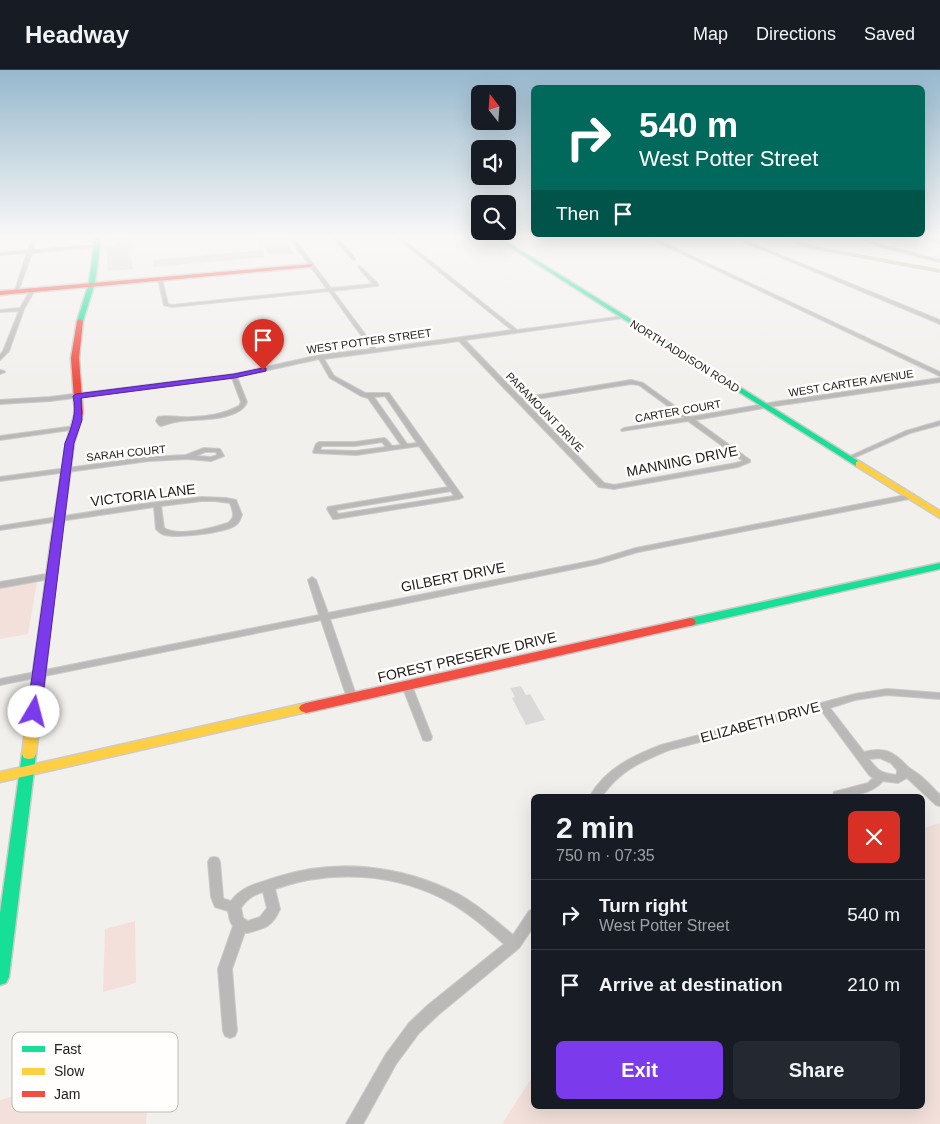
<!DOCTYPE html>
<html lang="en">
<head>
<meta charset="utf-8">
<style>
	:root { --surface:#171b24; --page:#242831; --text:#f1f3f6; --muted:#9ea1a6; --line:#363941; --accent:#7c3aed }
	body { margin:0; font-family:Helvetica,sans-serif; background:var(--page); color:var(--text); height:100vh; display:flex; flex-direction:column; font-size:19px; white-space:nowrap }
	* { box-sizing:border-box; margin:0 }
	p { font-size:16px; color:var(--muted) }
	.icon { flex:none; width:28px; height:28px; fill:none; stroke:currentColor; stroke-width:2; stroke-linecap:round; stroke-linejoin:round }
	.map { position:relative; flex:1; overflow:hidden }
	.details { position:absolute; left:531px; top:724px; width:394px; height:315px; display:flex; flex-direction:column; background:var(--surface); border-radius:8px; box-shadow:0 5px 20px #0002 }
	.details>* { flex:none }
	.hud { position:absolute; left:531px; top:15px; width:394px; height:152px; border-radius:8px; box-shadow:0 5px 20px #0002; background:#00695c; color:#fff; overflow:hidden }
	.needle { width:32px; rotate:343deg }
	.fabs { position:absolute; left:471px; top:15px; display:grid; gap:10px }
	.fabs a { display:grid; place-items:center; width:45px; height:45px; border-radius:8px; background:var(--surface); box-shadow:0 5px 20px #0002; font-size:25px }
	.pin { position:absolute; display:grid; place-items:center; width:42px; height:42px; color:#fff; margin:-51px -21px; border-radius:50% 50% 50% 0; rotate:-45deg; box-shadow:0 0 5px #0007 }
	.pin .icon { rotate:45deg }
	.me { position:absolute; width:55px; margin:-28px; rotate:8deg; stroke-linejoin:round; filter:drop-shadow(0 0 4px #0008) }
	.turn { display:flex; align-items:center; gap:18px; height:105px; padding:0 25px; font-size:22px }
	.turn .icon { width:65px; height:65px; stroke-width:2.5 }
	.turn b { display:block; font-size:35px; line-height:42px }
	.then { display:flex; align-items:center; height:48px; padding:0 25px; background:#0003; gap:10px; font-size:19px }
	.round { display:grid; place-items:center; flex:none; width:52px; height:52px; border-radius:8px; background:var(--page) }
	.head { display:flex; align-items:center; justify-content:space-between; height:85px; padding:0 25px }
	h1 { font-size:30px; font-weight:600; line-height:38px }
	.action { display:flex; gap:10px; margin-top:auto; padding:10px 25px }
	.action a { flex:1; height:58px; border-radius:8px; background:var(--accent); color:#fff; font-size:20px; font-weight:600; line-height:58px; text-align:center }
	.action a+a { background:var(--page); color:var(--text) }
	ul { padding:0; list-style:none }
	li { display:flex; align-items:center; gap:15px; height:70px; padding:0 25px; border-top:1px solid var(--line) }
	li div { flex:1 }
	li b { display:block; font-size:19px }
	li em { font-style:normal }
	header { display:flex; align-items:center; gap:30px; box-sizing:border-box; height:70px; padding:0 25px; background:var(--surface); border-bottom:1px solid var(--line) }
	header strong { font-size:24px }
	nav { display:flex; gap:28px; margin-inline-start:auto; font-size:18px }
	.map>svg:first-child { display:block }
</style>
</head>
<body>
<header>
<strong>Headway</strong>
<nav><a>Map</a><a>Directions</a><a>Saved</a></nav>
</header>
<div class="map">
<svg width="940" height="1054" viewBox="0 0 940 1054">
	<rect width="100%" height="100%" fill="#f2f0ed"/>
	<path fill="#f3e0da" d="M37 512 28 564 0 569V518Z
		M940 753V1054H502L534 1004V1036H922L923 758Z
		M135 851 136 913 103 922 105 859Z
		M152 984 146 1054H0V1030Z"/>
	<path fill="#bebfa6" d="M782 167H793L815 176 935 198 940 200V203L806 178Z"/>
	<path fill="#dbd9d7" d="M115 167H127L133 199 108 201 106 176H115Z
		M258 167H283L294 184H269Z
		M262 180 265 187 153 197V190Z
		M521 616 526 625 530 624 545 650 526 655 512 628 515 627 510 618Z"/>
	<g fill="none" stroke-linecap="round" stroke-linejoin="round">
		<g stroke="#cccbc9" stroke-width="2">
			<path id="street" d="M33 167H37L33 180 97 175 99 176 32 183 18 222 14 223 27 183 0 185V183L28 180Z
				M289 167H293L331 218 373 214 358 197 360 196 378 214V216H376L333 221 376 279 512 260 396 167H400L517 260 625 246V247L623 248 465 270 521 328 631 310 643 313 690 347 775 332 940 308V312L775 336 695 350 750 390V392L738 397 614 419 599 417 459 271 324 289 334 306 365 323H389L463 427 459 429 336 449H333L327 439 328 437 448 417 419 376 356 385 314 383 313 382 316 374 319 372H355L384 368 386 369 392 376 401 375 368 328 361 326 330 308 319 289 237 307 247 332C240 351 198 349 181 351 174 352 167 354 161 356L159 355 156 351 158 347C166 345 173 347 181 347 200 348 222 345 239 336L241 332 232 308 50 331 0 334V330L50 327 234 304 320 285 371 279 329 221 172 237 164 235 158 209 160 208 162 209 168 234 172 235 327 219ZM631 314 639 315 684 348 624 358 621 360 622 361 688 351 743 391 736 393 614 415 604 413 524 331ZM385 326 417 373 407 374 374 327ZM382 372 386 377 356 381 320 380 322 376H355ZM451 421 454 426 338 444 336 440Z
				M333 167H337L355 188V190H353Z
				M647 167H651L940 302V306Z
				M732 167H736L940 250V254Z
				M857 167H861L883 175 940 190V192L881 177Z
				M921 167H926L940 171V173Z
				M31 219 35 220 24 239 9 281 0 290V285L3 281 19 241 0 242V240L20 238Z
				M0 300 4 301 5 302 0 304Z
				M940 351V355L910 363 851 389 849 390 846 388 906 361Z
				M75 356 78 358 77 359 0 370V366Z
				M204 378 220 379 224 386 211 391 187 389 149 391 0 411V407L149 387 186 385ZM205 382H216L217 385 211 387 196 386Z
				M911 424H914V428L638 482 598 494 330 549 357 628 356 630H348L347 628 321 550 0 615V609L319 545 308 510 312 507 316 510 328 543 596 490 636 478Z
				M202 427 226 428 236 430 242 445C240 449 240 452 236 455 225 463 175 469 162 464 159 462 158 461 156 459L154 437 0 460V456L141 434ZM202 431H215L230 433C233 442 236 447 228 453 212 458 179 467 164 458L161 436Z
				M52 503 55 504 56 506 55 508 0 518V512Z
				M407 613 411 614 412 616 432 667 431 670 427 671 423 670 422 667 402 616 403 614Z
				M887 619 940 623V629L887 625 855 630 830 638 864 682C884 677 893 681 907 696 911 700 918 703 923 708 929 713 934 719 940 725V736L936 735 907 708 898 713 883 711C870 725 851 726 833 726L834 722 868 713 873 708 869 705 821 640 669 680C640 692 621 700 602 726H590C606 698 633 686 661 675L855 624ZM880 688 891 693 897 700V703L896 705C881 703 878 701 869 689Z
				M214 787 218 788 220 792 223 827 224 829 231 831C243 815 260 813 277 807 337 788 402 795 458 824 478 835 495 850 513 865L529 841 534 839V856L519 878 438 945 419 963 396 994 363 1054H346L386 984 409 953 428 935 504 874C487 859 469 843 449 832 396 803 332 799 275 819L280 839C272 857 265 858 247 863L245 862 232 899 237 961 235 966 230 968 225 966 223 961 218 899 233 856 230 851 228 841 215 837 211 827 208 792 210 788ZM263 822 267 838 260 847 248 851 243 848 241 838C247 829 253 825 263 822Z"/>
		</g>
		<g stroke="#cccbc9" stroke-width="3">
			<path id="fast" d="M95 167H101L95 213 83 251 80 253 77 251 89 213Z
				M494 167H499L863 394 862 396H856Z
				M940 493V499L690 556 684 552 690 548Z
				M29 679 34 680 36 684 9 907 6 913 0 915V843L22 684 24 680Z"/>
		</g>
		<g stroke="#cccbc9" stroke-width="3">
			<path id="slow" d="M859 391 940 441V448L856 396V392Z
				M55 474 60 477 36 684 34 688 29 689 24 688 22 684 50 477Z
				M306 633 311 635 313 638 311 641 0 712V702Z"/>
		</g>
		<g stroke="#cccbc9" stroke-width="3">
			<path id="jam" d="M313 194 311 197 0 225V221Z
				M80 249 83 251 79 288 83 343 74 373 60 477 55 480 50 477 66 373 75 343 71 288 77 251Z
				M690 548 694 549 696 552 694 555 306 643 301 641 299 638 301 635 306 633Z"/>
		</g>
		<use href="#street" fill="#bab9b8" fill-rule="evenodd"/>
		<use href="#fast" fill="#16e098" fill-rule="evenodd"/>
		<use href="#slow" fill="#ffcf43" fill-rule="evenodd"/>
		<use href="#jam" fill="#f24e42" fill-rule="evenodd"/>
	</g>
	<linearGradient id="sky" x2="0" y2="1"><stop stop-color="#97b8ce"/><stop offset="0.53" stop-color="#f9f8f7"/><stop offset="1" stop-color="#f9f8f7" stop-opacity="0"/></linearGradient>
	<rect width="940" height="314" fill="url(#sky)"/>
	<path fill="#7c3aed" stroke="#51269a" d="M263 298H266V301L234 308 81 328 82 350 74 373 41 642 39 646H29L27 642 65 373C72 357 77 343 73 326L76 324 234 304Z"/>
	<g text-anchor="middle" stroke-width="5" stroke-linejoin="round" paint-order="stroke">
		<g font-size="11" fill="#23211f" stroke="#fffefd">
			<text transform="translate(369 271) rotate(-8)" y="4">WEST POTTER STREET</text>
			<text transform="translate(685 286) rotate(32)" y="4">NORTH ADDISON ROAD</text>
			<text transform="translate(851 313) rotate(-9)" y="4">WEST CARTER AVENUE</text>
			<text transform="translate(678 341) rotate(-10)" y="4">CARTER COURT</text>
			<text transform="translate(545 342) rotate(46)" y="4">PARAMOUNT DRIVE</text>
			<text transform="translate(126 383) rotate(-6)" y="4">SARAH COURT</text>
		</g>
		<g font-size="14" fill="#23211f" stroke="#fffefd">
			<text transform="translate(682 391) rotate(-11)" y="5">MANNING DRIVE</text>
			<text transform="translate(143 425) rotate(-7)" y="5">VICTORIA LANE</text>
			<text transform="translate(453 507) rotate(-11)" y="5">GILBERT DRIVE</text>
			<text transform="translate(467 587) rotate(-13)" y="5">FOREST PRESERVE DRIVE</text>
			<text transform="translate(760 652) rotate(-15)" y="5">ELIZABETH DRIVE</text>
		</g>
	</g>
	<rect x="12" y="962" width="166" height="80" rx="8" fill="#fffefd" stroke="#bdbcba" stroke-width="1"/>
	<rect x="22" y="976" width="23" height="6" fill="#16e098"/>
	<rect x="22" y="998" width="23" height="7" fill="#ffcf43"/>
	<rect x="22" y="1021" width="23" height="6" fill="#f24e42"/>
	<g font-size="14" fill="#23211f">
		<text x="54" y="984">Fast</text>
		<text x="54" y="1006">Slow</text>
		<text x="54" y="1029">Jam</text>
	</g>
</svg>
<div class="fabs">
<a><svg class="needle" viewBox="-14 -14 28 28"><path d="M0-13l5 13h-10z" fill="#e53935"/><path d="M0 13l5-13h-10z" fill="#9ea1a6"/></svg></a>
<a><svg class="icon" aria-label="sound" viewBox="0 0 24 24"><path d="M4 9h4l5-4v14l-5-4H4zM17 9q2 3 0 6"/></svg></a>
<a><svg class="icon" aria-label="search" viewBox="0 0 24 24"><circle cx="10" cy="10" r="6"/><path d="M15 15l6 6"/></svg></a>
</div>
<div class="pin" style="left:263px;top:300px;background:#d93025"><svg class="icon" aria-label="arrive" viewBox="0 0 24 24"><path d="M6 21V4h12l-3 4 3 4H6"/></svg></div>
<svg class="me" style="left:34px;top:642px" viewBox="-20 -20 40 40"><circle r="19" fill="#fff"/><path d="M0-13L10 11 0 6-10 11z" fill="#7c3aed"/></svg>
<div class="hud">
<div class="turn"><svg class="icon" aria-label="right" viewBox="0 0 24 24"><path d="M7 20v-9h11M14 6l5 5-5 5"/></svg><div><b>540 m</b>West Potter Street</div></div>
<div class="then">Then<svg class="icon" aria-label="arrive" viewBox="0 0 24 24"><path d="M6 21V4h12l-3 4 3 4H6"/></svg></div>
</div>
<section class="details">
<div class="head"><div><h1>2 min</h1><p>750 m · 07:35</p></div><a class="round" style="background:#d93025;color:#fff"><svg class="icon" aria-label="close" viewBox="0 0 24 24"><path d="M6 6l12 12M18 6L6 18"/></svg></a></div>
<ul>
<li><svg class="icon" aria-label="right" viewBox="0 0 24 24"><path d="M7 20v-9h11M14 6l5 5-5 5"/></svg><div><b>Turn right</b><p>West Potter Street</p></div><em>540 m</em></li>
<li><svg class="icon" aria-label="arrive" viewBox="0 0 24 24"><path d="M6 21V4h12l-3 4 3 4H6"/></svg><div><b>Arrive at destination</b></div><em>210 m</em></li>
</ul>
<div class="action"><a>Exit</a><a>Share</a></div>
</section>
</div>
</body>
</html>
